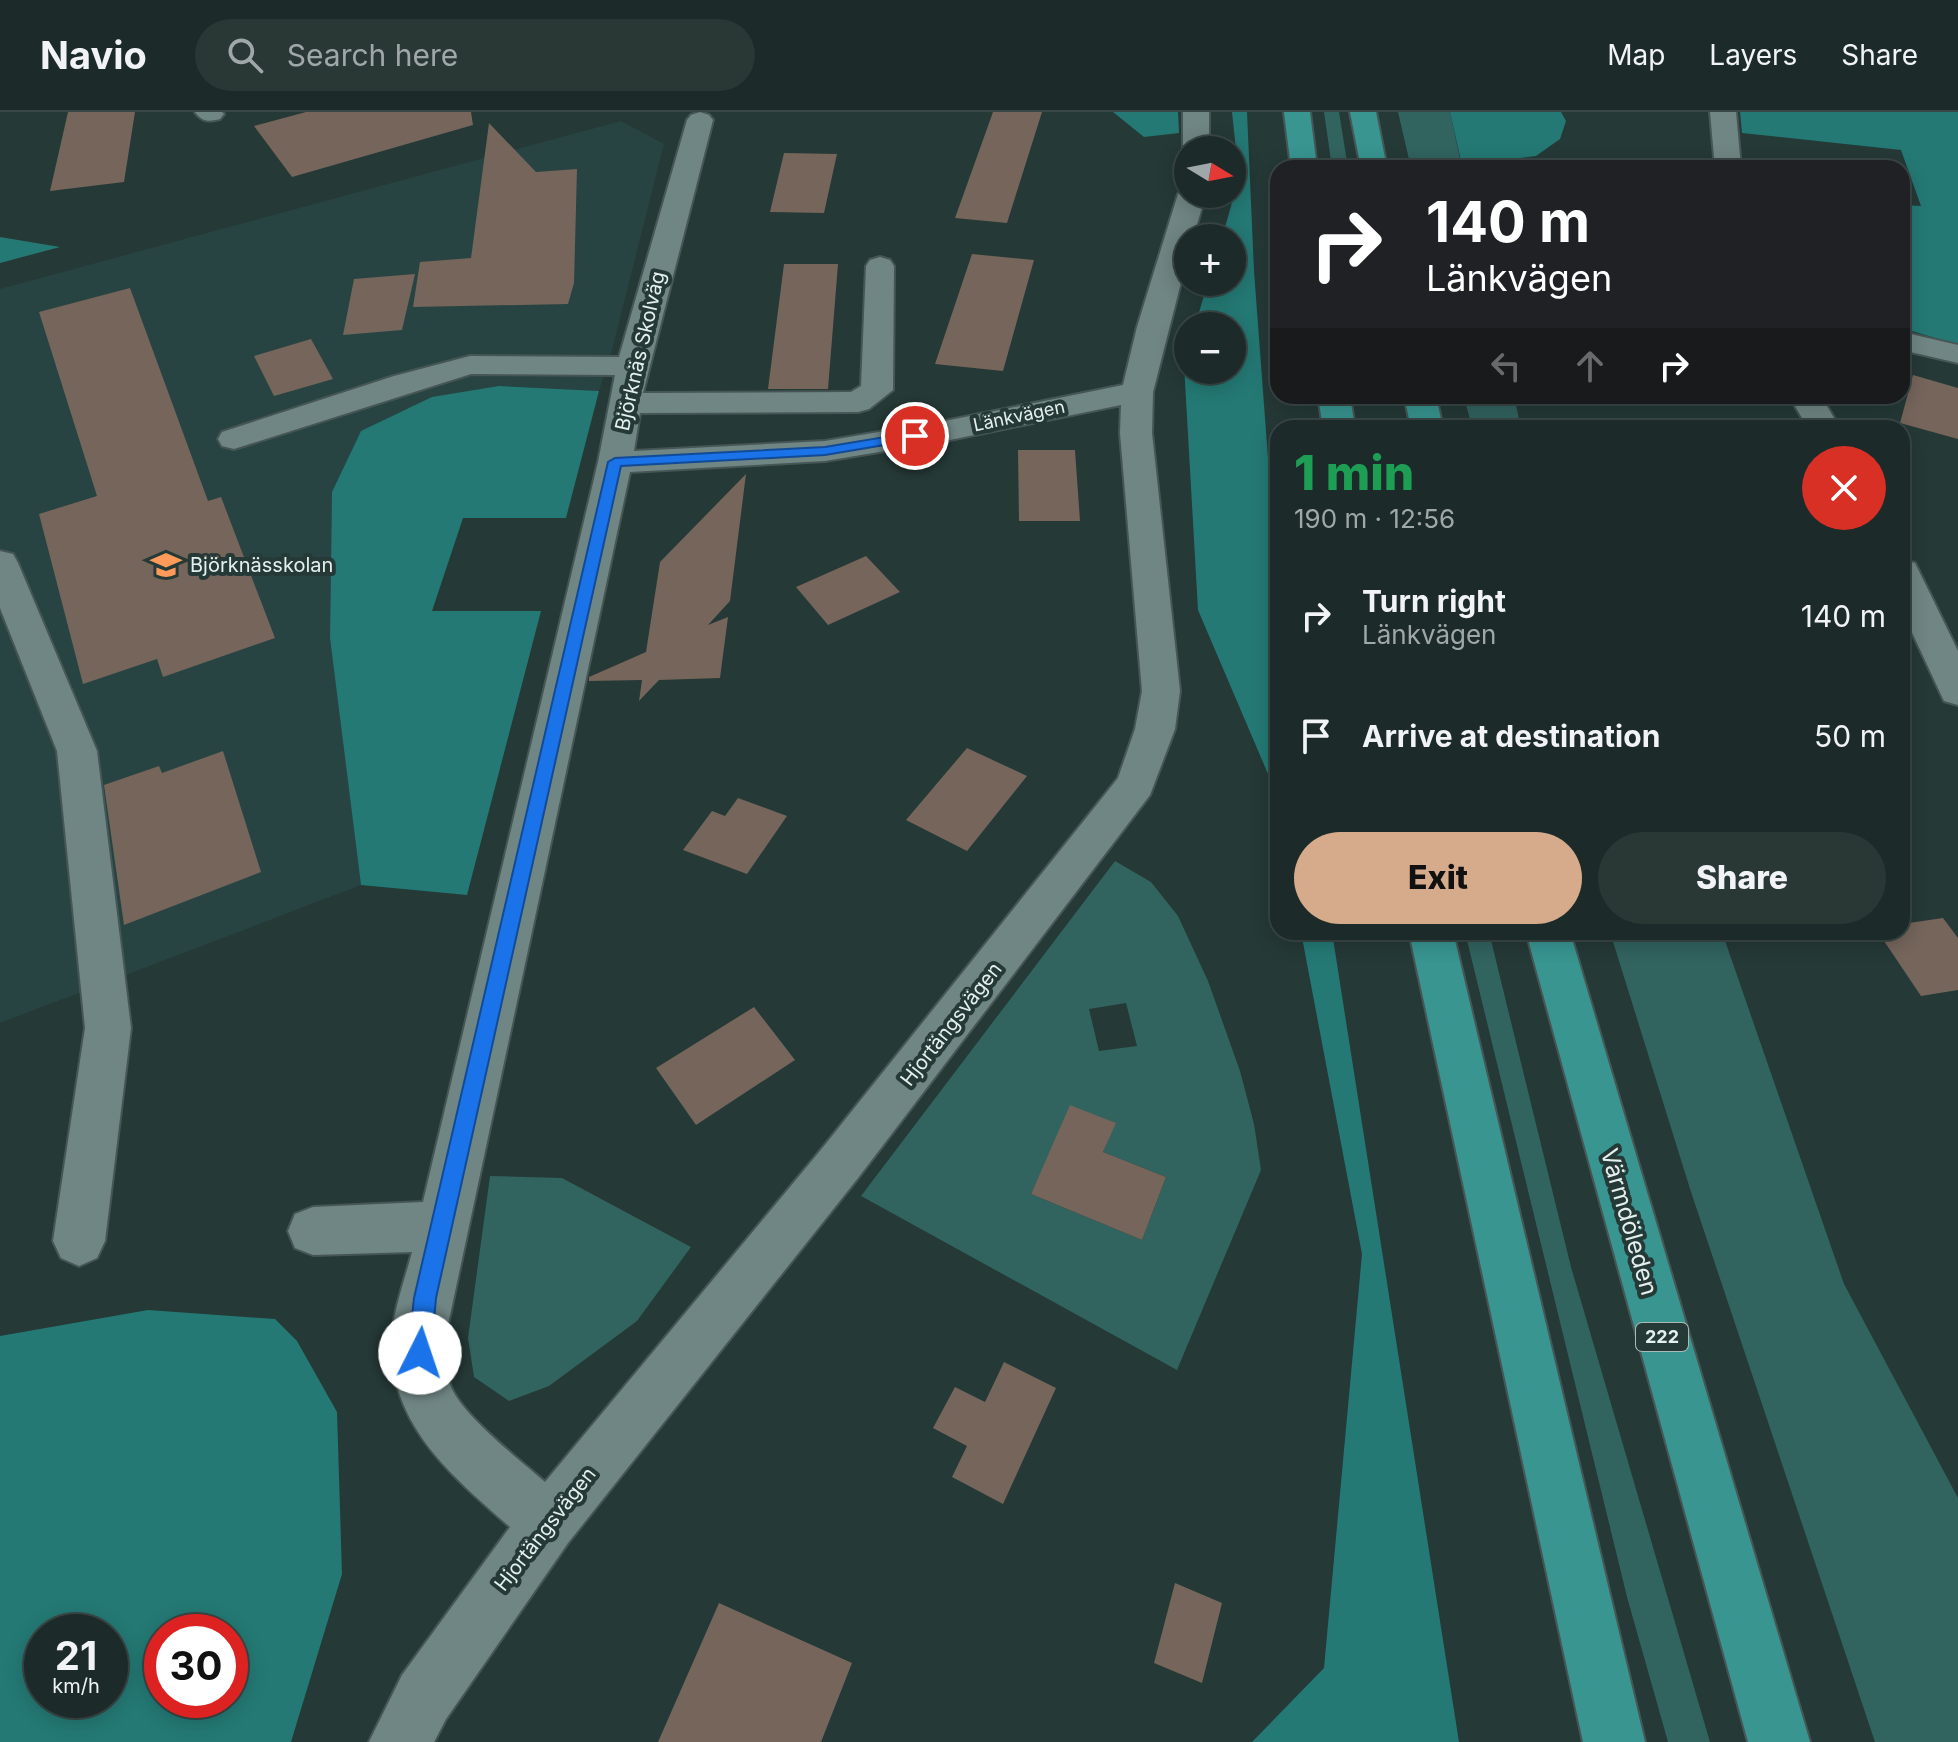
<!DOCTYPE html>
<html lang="en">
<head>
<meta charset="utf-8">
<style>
	:root { --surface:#1c2b29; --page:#293735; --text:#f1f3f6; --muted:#a0a7a8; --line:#3a4746; --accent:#d6ab8b }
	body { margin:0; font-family:Inter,sans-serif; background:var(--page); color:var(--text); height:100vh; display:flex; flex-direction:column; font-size:30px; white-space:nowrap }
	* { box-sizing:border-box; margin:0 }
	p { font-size:26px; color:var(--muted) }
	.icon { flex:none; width:44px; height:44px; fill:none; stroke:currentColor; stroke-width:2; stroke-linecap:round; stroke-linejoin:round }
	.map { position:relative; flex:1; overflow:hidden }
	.panel { position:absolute; left:1270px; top:308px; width:640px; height:520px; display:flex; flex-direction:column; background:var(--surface); border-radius:24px; box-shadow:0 4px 20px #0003,0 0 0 2px var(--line) }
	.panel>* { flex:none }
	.guide { position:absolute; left:1270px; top:48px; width:640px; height:244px; border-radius:24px; box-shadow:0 4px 20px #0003,0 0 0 2px var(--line); background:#202124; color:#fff; overflow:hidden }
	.needle { width:52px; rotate:100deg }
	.tools { position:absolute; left:1174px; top:24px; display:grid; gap:16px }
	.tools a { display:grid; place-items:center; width:72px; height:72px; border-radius:50%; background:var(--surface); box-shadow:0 4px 20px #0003,0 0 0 2px var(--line); font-size:40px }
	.speed { position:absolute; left:24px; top:1502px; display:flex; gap:16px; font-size:40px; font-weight:700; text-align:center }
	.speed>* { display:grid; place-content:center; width:104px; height:104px; border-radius:50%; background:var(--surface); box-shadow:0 4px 20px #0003,0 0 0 2px var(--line); line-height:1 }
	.speed small { font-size:20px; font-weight:400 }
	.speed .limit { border:12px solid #d22; background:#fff; color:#111 }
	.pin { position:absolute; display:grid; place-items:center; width:68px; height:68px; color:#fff; margin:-34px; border:4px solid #fff; border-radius:50%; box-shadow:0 2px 8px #0007 }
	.me { position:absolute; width:88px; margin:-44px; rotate:4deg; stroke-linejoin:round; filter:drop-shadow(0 0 6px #0008) }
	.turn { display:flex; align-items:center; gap:28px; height:168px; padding:0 24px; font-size:36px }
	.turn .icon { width:104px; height:104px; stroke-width:2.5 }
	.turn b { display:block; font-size:56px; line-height:68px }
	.lanes { display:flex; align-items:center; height:76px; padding:0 24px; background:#0003; justify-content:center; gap:40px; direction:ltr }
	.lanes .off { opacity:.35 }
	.round { display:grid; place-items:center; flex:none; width:84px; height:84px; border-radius:42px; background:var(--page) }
	.summary { display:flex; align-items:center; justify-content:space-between; height:136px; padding:0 24px }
	h1 { font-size:48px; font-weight:800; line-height:60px; color:#1e9e55 }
	.primary-button { display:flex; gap:16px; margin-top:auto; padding:16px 24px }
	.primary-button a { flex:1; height:92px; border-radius:48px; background:var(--accent); color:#111; font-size:32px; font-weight:800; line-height:92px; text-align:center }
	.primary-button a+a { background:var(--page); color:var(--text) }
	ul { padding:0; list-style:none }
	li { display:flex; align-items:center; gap:24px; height:120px; padding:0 24px }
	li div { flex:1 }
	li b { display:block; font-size:30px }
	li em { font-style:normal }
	header { display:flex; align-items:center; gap:48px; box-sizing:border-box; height:112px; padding:0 40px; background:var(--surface); border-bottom:2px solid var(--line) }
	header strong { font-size:38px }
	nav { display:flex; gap:44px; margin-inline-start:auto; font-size:28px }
	.search { width:560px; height:72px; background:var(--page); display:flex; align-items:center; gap:20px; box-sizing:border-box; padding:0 28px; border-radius:44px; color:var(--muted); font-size:30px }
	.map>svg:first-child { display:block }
</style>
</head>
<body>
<header>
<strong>Navio</strong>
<div class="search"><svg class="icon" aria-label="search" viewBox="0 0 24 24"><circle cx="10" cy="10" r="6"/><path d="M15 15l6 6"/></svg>Search here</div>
<nav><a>Map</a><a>Layers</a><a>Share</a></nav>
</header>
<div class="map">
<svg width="1958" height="1630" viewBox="0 0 1958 1630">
	<rect width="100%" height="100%" fill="#253937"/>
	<path fill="#284442" d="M621 9 664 32 613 234 599 279 499 274 361 319 332 380 330 526 361 773 0 911V177Z"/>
	<path fill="#31635f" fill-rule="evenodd" d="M1324 0H1339L1348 56H1332Z
		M1398 0H1450L1462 56H1411Z
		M1464 284H1514L1521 316H1472Z
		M1115 749 1151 770 1178 804 1208 869 1240 959 1254 1012 1261 1058 1177 1258 861 1084ZM1126 891 1137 934 1099 939 1089 897ZM1071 994 1115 1011 1103 1040 1166 1065 1142 1128 1031 1082Z
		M1465 820H1489L1571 1155 1710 1630H1668L1627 1485Z
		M1610 820H1722L1844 1172 1958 1386V1630H1875L1691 1080Z
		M490 1064 562 1066 691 1135 637 1209 549 1274 509 1289 474 1265 468 1226Z"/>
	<path fill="#247974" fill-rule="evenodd" d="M1113 0H1178L1179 21 1144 25Z
		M1232 0H1247L1254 159 1278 480V696L1274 676 1198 498 1184 252 1188 239V258H1232V214H1195L1208 170H1232V126H1222L1239 66Z
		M1450 0H1561L1566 9 1560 27 1536 44 1462 53Z
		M1740 0H1958V233L1902 216V93L1921 94 1901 38 1742 21Z
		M0 125 60 135 0 151Z
		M499 274 599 279 566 406H463L432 499H541L467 783 361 773 330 526 332 380 361 319 432 285Z
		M1301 820H1332L1459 1630H1252L1324 1556 1362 1142Z
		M148 1198 275 1207 297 1229 337 1300 342 1462 291 1630H0V1224ZM110 1520V1588H42V1520ZM230 1520V1588H162V1520Z"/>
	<path fill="#75655b" d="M68 0H135L124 70 50 79Z
		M306 0H471L473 13 292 65 254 14Z
		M993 0H1042L1007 111 955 106Z
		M489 11 536 60 577 57 574 171 568 192 413 195 420 150 471 146Z
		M784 41 837 42 824 101 770 100Z
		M972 142 1034 148 1003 259 935 252Z
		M784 152H838L828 277H768Z
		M415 162 402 218 343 223 354 167Z
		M130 176 208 389 221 385 275 526 163 565 157 547 83 572 39 402 97 384 39 200Z
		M311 227 333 267 274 284 254 244Z
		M1913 263 1958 276V327L1900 311Z
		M1018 338H1075L1080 409H1019Z
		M746 362 730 489 708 513 728 505 720 566 659 568 639 589 642 568 589 569V565L646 540 660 450Z
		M866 444 900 480 828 513 796 475Z
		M967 636 1027 664 967 739 906 708Z
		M223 639 261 760 124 813 104 673 159 654 162 661Z
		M738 686 787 704 747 762 683 738 712 699 725 704Z
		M1943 806 1958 826V878L1921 884 1878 820H1902V812Z
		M754 895 795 948 696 1013 656 956Z
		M1070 993 1116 1011 1103 1040 1166 1065 1142 1128 1031 1082Z
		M1004 1250 1056 1276 1003 1392 952 1365 967 1334 933 1316 955 1275 985 1290Z
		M1175 1471 1222 1491 1202 1571 1154 1551Z
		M719 1491 852 1551 821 1630H658Z"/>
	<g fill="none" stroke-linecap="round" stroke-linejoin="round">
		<g stroke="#455655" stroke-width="4">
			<path id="minor" d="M195 0H222L224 2 220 7C209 10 202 10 195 0Z
				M700 0 709 3 713 8 643 281 851 280 861 274 866 154 870 148 880 145 890 148 894 154 893 278 869 297 858 300 640 301 634 339 825 329 945 309 1123 273 1137 215 1178 82 1188 75V82H1206L1193 126H1188V143L1153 280 1152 321 1180 579 1175 617 1150 683 858 1066 568 1431 446 1607 434 1630H369L402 1563 510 1415C451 1363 387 1311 392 1224 394 1196 405 1167 412 1140L313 1143 295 1136 288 1119 295 1102 313 1095 423 1090 598 350 615 263 471 262 234 337 222 334 218 327 222 320 394 264 470 244 619 245 687 8 691 3ZM1121 293 1120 321 1142 579 1135 617 1118 666 824 1034 545 1370C521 1349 459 1301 450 1272 446 1256 446 1238 446 1222L630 360 825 349 945 329Z
				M1183 0H1209V38H1188V44L1183 38Z
				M1710 0H1736L1741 56H1715Z
				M1902 220 1958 233V251L1902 238Z
				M1789 284H1821L1840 316H1808Z
				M0 439 13 442 18 451 97 639 131 916 105 1129 97 1146 79 1154 61 1146 53 1129 85 916 57 639 0 496Z
				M1902 448 1915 451 1958 539V593L1944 589 1902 499Z"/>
		</g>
		<g stroke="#455655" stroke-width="4">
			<path id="highway" d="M1284 0H1310L1317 56H1291Z
				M1350 0H1376L1387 56H1361Z
				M1318 284H1350L1355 316H1323Z
				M1404 284H1436L1443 316H1411Z
				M1409 820H1453L1645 1630H1583Z
				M1526 820H1570L1810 1630H1748Z"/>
		</g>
		<use href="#minor" fill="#708684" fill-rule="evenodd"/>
		<use href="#highway" fill="#389590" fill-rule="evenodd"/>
	</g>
	<path fill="#1a73e8" stroke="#114b97" stroke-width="2" d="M915 320 922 324 920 327 825 343 621 354 436 1186 431 1241 427 1249 420 1252 412 1249 408 1241 414 1186 608 350 615 346 825 335Z"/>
	<defs>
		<g id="school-bare" transform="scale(2.4)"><path d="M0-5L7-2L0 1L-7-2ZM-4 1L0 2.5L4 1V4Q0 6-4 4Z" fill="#ff9b5a" stroke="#253937" stroke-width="2.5" paint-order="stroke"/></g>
	</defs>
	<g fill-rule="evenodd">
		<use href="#school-bare" x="166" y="453"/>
	</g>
	<g text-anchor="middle" stroke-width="8" stroke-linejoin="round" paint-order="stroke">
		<g font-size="18" fill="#e4f0ee" stroke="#253937">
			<text transform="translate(1019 304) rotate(-12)" y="6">Länkvägen</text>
		</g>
		<rect fill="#253937" stroke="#abb9b7" stroke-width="2" x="1636" y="1211" width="52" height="28" rx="6"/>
		<g font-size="18" font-weight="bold" fill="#e4f0ee">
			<text x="1662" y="1231">222</text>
		</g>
		<g font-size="20" fill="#e4f0ee" stroke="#253937">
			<text transform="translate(640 239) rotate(-77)" y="7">Björknäs Skolväg</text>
			<text transform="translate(951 912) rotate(-52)" y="7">Hjortängsvägen</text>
			<text transform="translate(545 1417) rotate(-52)" y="7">Hjortängsvägen</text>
		</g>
		<g font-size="20" fill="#e4f0ee" stroke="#253937" text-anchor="start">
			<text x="190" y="460">Björknässkolan</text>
		</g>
		<g font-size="24" fill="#e4f0ee" stroke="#253937">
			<text transform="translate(1629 1110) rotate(74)" y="8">Värmdöleden</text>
		</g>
	</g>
</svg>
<div class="tools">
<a><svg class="needle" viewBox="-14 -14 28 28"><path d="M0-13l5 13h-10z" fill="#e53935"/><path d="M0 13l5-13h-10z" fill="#a0a7a8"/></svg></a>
<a>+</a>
<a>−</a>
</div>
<div class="speed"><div>21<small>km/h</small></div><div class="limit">30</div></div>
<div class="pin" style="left:915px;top:324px;background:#d93025"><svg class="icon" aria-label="arrive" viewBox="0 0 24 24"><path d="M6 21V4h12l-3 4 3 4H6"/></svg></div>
<svg class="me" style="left:420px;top:1241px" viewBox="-20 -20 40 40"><circle r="19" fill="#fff"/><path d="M0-13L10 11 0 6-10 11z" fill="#1a73e8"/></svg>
<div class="guide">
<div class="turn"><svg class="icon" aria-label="right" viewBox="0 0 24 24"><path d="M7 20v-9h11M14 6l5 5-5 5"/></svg><div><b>140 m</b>Länkvägen</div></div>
<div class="lanes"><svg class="icon off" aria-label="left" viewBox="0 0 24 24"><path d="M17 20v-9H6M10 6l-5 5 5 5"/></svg><svg class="icon off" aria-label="ahead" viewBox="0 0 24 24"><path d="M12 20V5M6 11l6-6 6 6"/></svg><svg class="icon" aria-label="right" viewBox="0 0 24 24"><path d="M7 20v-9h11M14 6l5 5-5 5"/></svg></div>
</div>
<section class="panel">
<div class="summary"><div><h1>1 min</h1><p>190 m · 12:56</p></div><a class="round" style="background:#d93025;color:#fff"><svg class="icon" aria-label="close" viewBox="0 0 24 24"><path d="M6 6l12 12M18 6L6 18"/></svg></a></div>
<ul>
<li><svg class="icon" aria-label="right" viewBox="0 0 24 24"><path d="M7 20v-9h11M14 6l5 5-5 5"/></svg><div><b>Turn right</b><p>Länkvägen</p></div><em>140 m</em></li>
<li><svg class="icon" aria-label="arrive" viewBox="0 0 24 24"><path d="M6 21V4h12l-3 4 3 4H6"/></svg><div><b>Arrive at destination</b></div><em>50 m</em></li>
</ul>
<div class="primary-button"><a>Exit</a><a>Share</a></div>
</section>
</div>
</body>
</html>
